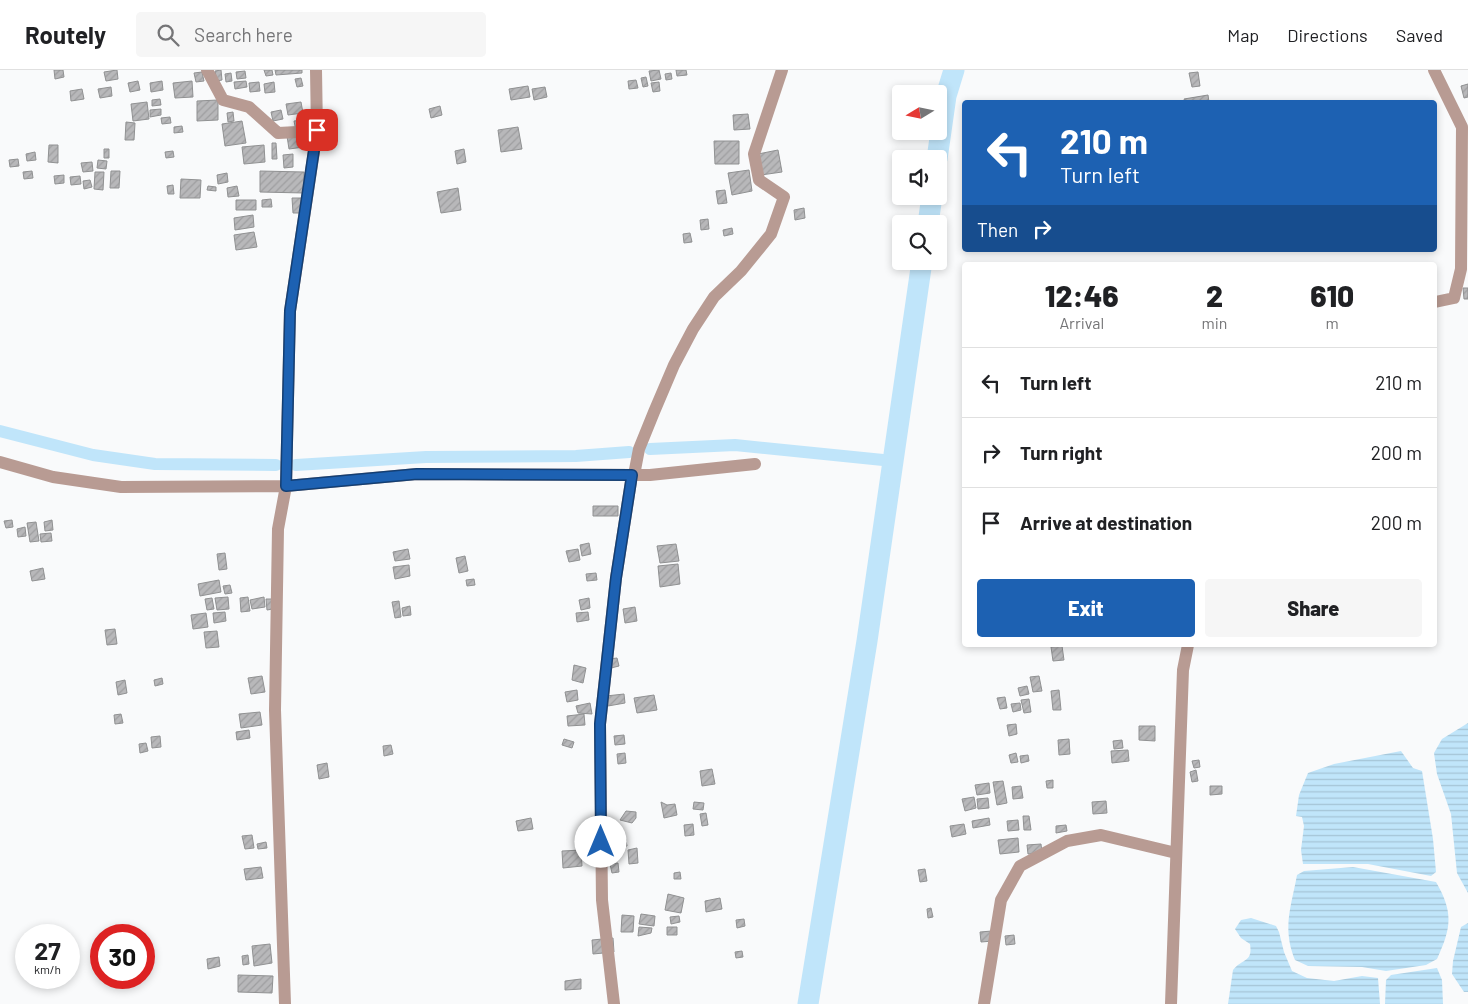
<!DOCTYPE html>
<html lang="en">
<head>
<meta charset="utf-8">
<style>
	:root { --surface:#fff; --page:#f6f6f6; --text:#202124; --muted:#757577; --line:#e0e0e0; --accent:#1d61b2 }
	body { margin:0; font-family:Barlow,sans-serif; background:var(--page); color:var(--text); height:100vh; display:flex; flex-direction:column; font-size:19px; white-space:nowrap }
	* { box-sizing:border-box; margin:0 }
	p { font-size:16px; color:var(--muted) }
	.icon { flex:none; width:28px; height:28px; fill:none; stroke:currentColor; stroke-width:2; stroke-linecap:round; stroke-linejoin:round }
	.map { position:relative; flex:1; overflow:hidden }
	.sheet { position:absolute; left:962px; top:192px; width:475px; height:385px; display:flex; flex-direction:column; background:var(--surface); border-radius:5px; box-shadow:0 2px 8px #0003 }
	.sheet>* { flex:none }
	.banner { position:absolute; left:962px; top:30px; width:475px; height:152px; border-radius:5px; box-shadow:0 2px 8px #0003; background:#1d61b2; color:#fff; overflow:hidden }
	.needle { width:32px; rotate:260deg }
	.tools { position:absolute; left:892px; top:15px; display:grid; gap:10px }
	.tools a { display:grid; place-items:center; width:55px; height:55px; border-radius:5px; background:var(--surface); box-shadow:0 2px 8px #0003; font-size:25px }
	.speed { position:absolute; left:15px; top:854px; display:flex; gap:10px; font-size:25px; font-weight:700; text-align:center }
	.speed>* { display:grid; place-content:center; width:65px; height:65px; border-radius:50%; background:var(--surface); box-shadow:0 2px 8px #0003; line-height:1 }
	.speed small { font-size:12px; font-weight:400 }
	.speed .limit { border:8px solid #d22; background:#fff; color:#111 }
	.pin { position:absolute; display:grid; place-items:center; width:42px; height:42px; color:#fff; margin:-21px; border-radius:10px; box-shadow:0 2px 8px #0006 }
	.me { position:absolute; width:55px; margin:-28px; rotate:0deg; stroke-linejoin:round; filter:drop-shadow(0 0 4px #0008) }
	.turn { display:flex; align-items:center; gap:18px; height:105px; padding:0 15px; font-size:22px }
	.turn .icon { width:65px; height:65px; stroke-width:2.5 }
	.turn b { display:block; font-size:35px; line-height:42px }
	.then { display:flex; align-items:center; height:48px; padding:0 15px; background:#0003; gap:10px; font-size:19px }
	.eta { display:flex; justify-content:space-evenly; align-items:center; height:85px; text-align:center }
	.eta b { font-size:30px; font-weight:800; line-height:35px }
	.cta { display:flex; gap:10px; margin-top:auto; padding:10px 15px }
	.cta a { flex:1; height:58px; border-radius:5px; background:var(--accent); color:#fff; font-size:20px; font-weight:800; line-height:58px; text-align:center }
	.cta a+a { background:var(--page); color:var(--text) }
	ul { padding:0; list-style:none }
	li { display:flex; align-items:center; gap:15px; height:70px; padding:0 15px; border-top:1px solid var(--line) }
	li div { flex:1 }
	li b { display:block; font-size:19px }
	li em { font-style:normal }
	header { display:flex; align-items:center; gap:30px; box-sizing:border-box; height:70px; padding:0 25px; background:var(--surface); border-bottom:1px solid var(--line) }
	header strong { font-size:24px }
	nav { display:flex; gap:28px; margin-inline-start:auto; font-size:18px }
	.search { width:350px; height:45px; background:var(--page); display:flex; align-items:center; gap:12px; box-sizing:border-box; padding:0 18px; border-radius:5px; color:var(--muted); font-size:19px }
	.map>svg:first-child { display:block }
</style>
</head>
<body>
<header>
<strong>Routely</strong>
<div class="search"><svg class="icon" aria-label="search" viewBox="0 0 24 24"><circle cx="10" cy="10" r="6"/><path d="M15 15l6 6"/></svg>Search here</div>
<nav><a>Map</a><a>Directions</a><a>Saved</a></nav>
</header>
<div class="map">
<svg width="1468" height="934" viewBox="0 0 1468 934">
	<defs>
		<pattern id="water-rules" width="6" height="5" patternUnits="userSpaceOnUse" patternTransform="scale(1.25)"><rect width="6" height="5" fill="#c0e5fa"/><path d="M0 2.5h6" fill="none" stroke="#a5c4d6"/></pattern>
		<pattern id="building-hatch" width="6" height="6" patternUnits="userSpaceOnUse" patternTransform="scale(1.25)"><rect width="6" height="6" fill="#b8b8ba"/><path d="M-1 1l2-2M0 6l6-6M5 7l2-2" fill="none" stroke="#9e9ea0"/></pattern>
	</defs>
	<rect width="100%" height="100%" fill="#f9fafb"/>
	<path fill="url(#water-rules)" d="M1468 653V823L1457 803 1451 744 1437 704 1434 683 1442 669Z
		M1401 681 1413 698 1422 701 1433 769 1436 802 1431 806 1368 794H1303L1301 780 1304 756 1302 747 1296 746 1299 725 1308 703 1334 694Z
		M1353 797 1436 812C1454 843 1451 858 1437 889L1426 895 1386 901 1362 897 1308 896 1295 890C1282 858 1291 838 1297 805L1304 801Z
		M1251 848 1276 856 1279 862 1284 882 1292 901 1307 908 1334 911 1362 906 1378 908 1380 934H1228L1233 900C1242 888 1253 893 1250 874L1241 868 1235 859 1241 850Z
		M1468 853V922H1464L1452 904 1453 891 1461 857Z
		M1437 898 1442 910 1443 934H1385L1386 910 1391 905Z"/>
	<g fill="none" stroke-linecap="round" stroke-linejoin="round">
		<path stroke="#c0e5fa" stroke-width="12" d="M0 361 93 385 155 394 276 395
			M650 379 735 375 893 391
			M296 395 426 387 576 386 629 382"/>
		<path stroke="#c0e5fa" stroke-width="21" d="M937 89 946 26 954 0
			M928 154 932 126
			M808 934 867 571 922 191"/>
	</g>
	<path fill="url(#building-hatch)" stroke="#909192" d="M54 0H63L64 7 55 9Z
		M117 0 118 9 106 11 104 2Z
		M221 0 222 10 217 11 215 1Z
		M264 0H272L273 5 266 6Z
		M275 0H302V3L276 5Z
		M659 0 661 9 651 11 649 1Z
		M676 0H686L687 5 677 6Z
		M245 1 246 8 237 9 236 2Z
		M202 2 204 11 196 12 194 3Z
		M1198 2 1200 16 1192 17 1189 3Z
		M231 3 232 11 226 12 225 4Z
		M671 3 672 9 666 10 665 4Z
		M646 7 648 16 643 17 641 8Z
		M301 8 303 16 297 17 295 9Z
		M636 10 638 18 629 19 628 11Z
		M138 11 140 20 130 22 128 13Z
		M162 11 163 20 151 22 150 13Z
		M192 11 193 27 175 28 173 13Z
		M246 11 247 17 235 19 234 12Z
		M259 12 260 21 250 22 249 13Z
		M274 12 275 22 265 23 264 14Z
		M659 12 660 21 653 22 651 13Z
		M1468 14V27L1464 28 1461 16Z
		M528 16 530 27 511 30 509 19Z
		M111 17 112 26 100 28 98 19Z
		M545 17 547 27 534 30 532 19Z
		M82 19 84 29 71 31 70 21Z
		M1208 25 1209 32H1185L1184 29Z
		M160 29 161 35 152 36V30Z
		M218 30V50L197 51V31Z
		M147 32 149 49 133 51 131 34Z
		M301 32 303 43 288 45 286 34Z
		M440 36 442 45 431 48 429 39Z
		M161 39V45L150 47V40Z
		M281 40 283 49 273 51 271 42Z
		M233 42 234 51 228 52 227 43Z
		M748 44 750 59 734 60 733 45Z
		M170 47 171 53 162 54 161 48Z
		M303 50 304 60 296 61 294 51Z
		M242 51 246 73 225 76 222 54Z
		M126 52 135 53 134 70H125Z
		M182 56 183 62 174 63V57Z
		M518 57 522 79 501 82 498 60Z
		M301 63 304 77 289 79 287 66Z
		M714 71H739V94H715Z
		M272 73H276L277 89H272Z
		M49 75H58V93L48 92Z
		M264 75 265 92 244 94 242 77Z
		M104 79H109V88H104Z
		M464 79 466 92 457 94 455 81Z
		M778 80 782 102 761 105 758 84Z
		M173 81 174 87 166 88 165 82Z
		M35 82 36 90 27 91 26 84Z
		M293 84V97L284 98 283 85Z
		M18 89 19 96 10 97 9 90Z
		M98 90 107 91 106 99 97 98Z
		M92 92 93 101 83 102 81 93Z
		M749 100 752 121 732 125 728 103Z
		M32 101 33 108 24 109 23 102Z
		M111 101H120L119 118H110Z
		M260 101 304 102V123L260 122Z
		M95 102H104L103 120 94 119Z
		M227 103 228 112 218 114 217 105Z
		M64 105V113L55 114 54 106Z
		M80 106 81 114 71 115 70 107Z
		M181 109 201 110 200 128H180Z
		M90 110 92 117 84 119 83 111Z
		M173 115 174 124H168L167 116Z
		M208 116 216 117V121L207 120Z
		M237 116 239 126 228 127 227 118Z
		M458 118 461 140 441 143 437 122Z
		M725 120 727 133 718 134 716 121Z
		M292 128H303V143H293Z
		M271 129 272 137H262V130Z
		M236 130H256V140H236Z
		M804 138 805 148 795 150 794 140Z
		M253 145 254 157 235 160 234 148Z
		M708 149 709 159 701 160 700 150Z
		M732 158 733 164 724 166 723 160Z
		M254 162 257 177 236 180 234 165Z
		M690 163 692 172 684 173 683 164Z
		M1463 218H1468V229H1464Z
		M593 436H618V446H593Z
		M12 450 13 457 6 458 4 451Z
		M52 450 53 460 45 461 44 452Z
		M36 452 39 471 30 472 27 453Z
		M25 457 26 466 18 467 17 459Z
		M51 463 52 471 41 472 40 464Z
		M589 473 591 484 582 486 580 475Z
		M676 474 679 491 660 493 657 476Z
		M408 479 410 489 395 491 393 482Z
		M578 479 580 490 569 492 566 481Z
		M225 483 227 499 219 500 217 484Z
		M465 486 468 501 459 503 456 488Z
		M678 494 680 514 660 517 658 496Z
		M409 495 410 506 395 509 393 497Z
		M43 498 45 509 32 511 30 501Z
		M596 503 597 510 587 511 586 504Z
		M474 509 475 515 467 516 466 510Z
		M219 510 221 522 200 526 198 514Z
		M230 515 232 523 225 524 223 516Z
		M228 527 229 539 217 540 215 528Z
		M248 527 250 541 241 542 240 528Z
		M264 527 265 537 252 539 250 530Z
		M212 528 214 539 207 540 205 529Z
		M589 528 590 538 581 540 579 530Z
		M266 529H272L273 539 267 540Z
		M399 531 401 547 395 548 392 532Z
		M410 536 411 545 403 546 402 538Z
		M635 537 637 551 625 553 623 539Z
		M225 542 226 551 214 553 213 543Z
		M588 542 589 550 577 552 576 543Z
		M206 543 208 557 193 559 191 545Z
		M115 559 117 574 107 575 105 560Z
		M217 561 219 577 206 578 204 562Z
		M1062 576 1064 590 1053 591 1051 577Z
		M617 588 619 596 611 598 609 589Z
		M574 595 586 598 583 613 572 610Z
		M262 606 265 622 251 624 248 608Z
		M1039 606 1042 621 1033 622 1030 607Z
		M162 608 163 614 155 616 154 610Z
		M125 610 127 623 118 625 116 612Z
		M1027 616 1029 624 1020 626 1018 618Z
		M577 620 578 630 567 632 565 622Z
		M1059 620 1061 640H1053L1051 621Z
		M624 624 625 633 608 636 606 626Z
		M654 625 657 640 637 643 634 628Z
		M1005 627 1007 638 1000 639 997 628Z
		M1029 629 1031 642 1024 643 1021 630Z
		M590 633 592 644 578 643 576 636Z
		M1020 633 1021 640 1013 642 1011 634Z
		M260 642 262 655 241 658 239 644Z
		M121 644 123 653 115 654 114 645Z
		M584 644 585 655 568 656 567 646Z
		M1016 654 1017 664 1009 666 1007 655Z
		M1139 656H1155V671L1139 670Z
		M249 660 250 668 237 670 236 662Z
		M624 665 625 674 615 675 614 666Z
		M160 666 161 677 152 678 151 667Z
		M564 669 574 672 572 678 562 675Z
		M1069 669 1070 684 1059 685 1058 670Z
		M1122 670 1123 678 1114 679 1113 671Z
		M146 673 148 681 140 683 139 674Z
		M391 675 393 684 384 686 383 676Z
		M1128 680 1129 691 1112 693 1111 681Z
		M625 683 626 693 618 694 617 684Z
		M1016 683 1018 692 1011 693 1009 685Z
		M1028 685 1029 691 1021 693 1020 686Z
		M1199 690 1200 697 1194 698 1192 691Z
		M327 693 329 707 319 709 317 695Z
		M712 699 715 714 702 716 700 701Z
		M1196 700 1198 711 1192 712 1190 702Z
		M1053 710V718H1047L1046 711Z
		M1003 711 1007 733 997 735 993 712Z
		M989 713 990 723 977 725 975 715Z
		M1021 716 1023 728 1013 729 1012 717Z
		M1210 716H1222V724L1210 725Z
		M974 727 976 738 965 741 962 729Z
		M988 728 989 738 978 739 977 729Z
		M1106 731 1107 743 1093 744 1092 732Z
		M661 732 667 735 675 734 677 745 664 748Z
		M694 732 704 733 703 740 693 739Z
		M626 741 636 742V748L632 753 620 750Z
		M706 743 708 755 702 756 700 744Z
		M1023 746H1029L1031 760H1024Z
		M531 748 533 759 518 761 516 751Z
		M989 748 990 755 973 758 972 751Z
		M1018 750 1019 760 1008 761 1007 751Z
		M693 754 694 765 685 766 684 755Z
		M964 754 966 764 952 767 950 756Z
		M1066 755 1067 761 1056 763V756Z
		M252 765 254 778 245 779 242 766Z
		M625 766 627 776 616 777 614 768Z
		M1018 768 1019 782 1000 784 998 770Z
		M266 772 267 778 258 779 257 774Z
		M1041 774 1042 783 1028 784 1027 775Z
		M590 778 591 784 583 785 582 779Z
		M637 778 638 793 629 794 628 780Z
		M581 780 582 796 563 798 562 781Z
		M618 793 619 802 612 803 610 794Z
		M261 797 263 808 246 810 244 799Z
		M925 799 927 811 920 812 918 800Z
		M680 802 681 809H674V803Z
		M668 824 684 828 681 843 665 840Z
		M720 828 722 839 706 842 705 831Z
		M931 838 933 847 928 848 927 839Z
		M641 844 655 846 654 856 639 854Z
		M622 845 634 846 633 862H621Z
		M679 846 680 852 671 854 670 847Z
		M744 849 745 856 737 858 736 850Z
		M639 857 652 858 651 863 638 866Z
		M667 857H677V865H667Z
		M992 861 993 871 981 872 980 862Z
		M1014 865 1015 874 1006 875 1005 866Z
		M613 868 614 882 593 884 592 870Z
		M270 874 272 893 254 896 252 876Z
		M742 881 743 887 736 888 735 882Z
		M248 885 249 894 243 895 242 886Z
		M219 887 220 896 208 899 207 889Z
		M238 905 273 906 272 923 238 922Z
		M581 909V919L565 920V911Z"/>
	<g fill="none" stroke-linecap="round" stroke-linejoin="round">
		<path stroke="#b89b93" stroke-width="12" d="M207 0 223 30 249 37 278 63 317 61
			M1434 0 1462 57 1461 199 1454 228 1435 232
			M0 392 53 407 121 417 286 416 417 404 650 405 755 394
			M634 405 639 379 654 342 674 295 693 259 714 227 741 201 771 164 784 127 759 110 754 84 782 0
			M285 934 275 640 278 459 286 416 290 241 317 61 316 0
			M614 934 602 830 600 654 616 508 632 405
			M984 934 1001 830 1020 796 1067 771 1101 765 1176 783
			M1171 934 1183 600 1188 575"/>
	</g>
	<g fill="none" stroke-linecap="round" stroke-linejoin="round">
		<g stroke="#133f74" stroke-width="12">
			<path id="route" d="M317 60 290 241 286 416 417 404 632 405 616 508 600 654 601 772"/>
		</g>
		<use href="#route" stroke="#1d61b2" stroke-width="9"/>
	</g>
</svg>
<div class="tools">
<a><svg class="needle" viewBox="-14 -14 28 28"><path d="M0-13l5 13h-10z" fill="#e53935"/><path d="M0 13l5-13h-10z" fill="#757577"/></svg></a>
<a><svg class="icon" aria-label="sound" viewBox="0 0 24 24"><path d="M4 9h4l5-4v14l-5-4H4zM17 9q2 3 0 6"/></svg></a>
<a><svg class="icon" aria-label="search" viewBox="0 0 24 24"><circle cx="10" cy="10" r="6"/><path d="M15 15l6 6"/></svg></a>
</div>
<div class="speed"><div>27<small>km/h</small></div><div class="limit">30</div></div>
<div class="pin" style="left:317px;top:60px;background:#d93025"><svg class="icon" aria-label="arrive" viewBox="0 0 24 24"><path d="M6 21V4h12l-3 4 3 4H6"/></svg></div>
<svg class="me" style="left:601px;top:772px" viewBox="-20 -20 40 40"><circle r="19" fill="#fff"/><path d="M0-13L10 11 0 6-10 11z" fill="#1d61b2"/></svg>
<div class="banner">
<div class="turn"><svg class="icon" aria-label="left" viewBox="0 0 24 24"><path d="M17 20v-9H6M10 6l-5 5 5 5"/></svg><div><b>210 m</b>Turn left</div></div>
<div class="then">Then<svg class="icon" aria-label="right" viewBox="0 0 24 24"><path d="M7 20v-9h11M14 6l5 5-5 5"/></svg></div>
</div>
<section class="sheet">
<div class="eta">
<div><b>12:46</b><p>Arrival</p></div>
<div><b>2</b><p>min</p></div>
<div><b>610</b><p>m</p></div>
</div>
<ul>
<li><svg class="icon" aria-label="left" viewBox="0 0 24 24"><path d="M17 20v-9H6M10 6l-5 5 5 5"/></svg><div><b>Turn left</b></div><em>210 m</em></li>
<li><svg class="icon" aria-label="right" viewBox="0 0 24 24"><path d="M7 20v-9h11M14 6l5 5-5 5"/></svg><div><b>Turn right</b></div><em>200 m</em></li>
<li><svg class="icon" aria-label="arrive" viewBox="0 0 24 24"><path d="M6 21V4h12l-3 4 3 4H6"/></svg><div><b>Arrive at destination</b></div><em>200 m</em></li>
</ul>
<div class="cta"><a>Exit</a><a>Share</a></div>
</section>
</div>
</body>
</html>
